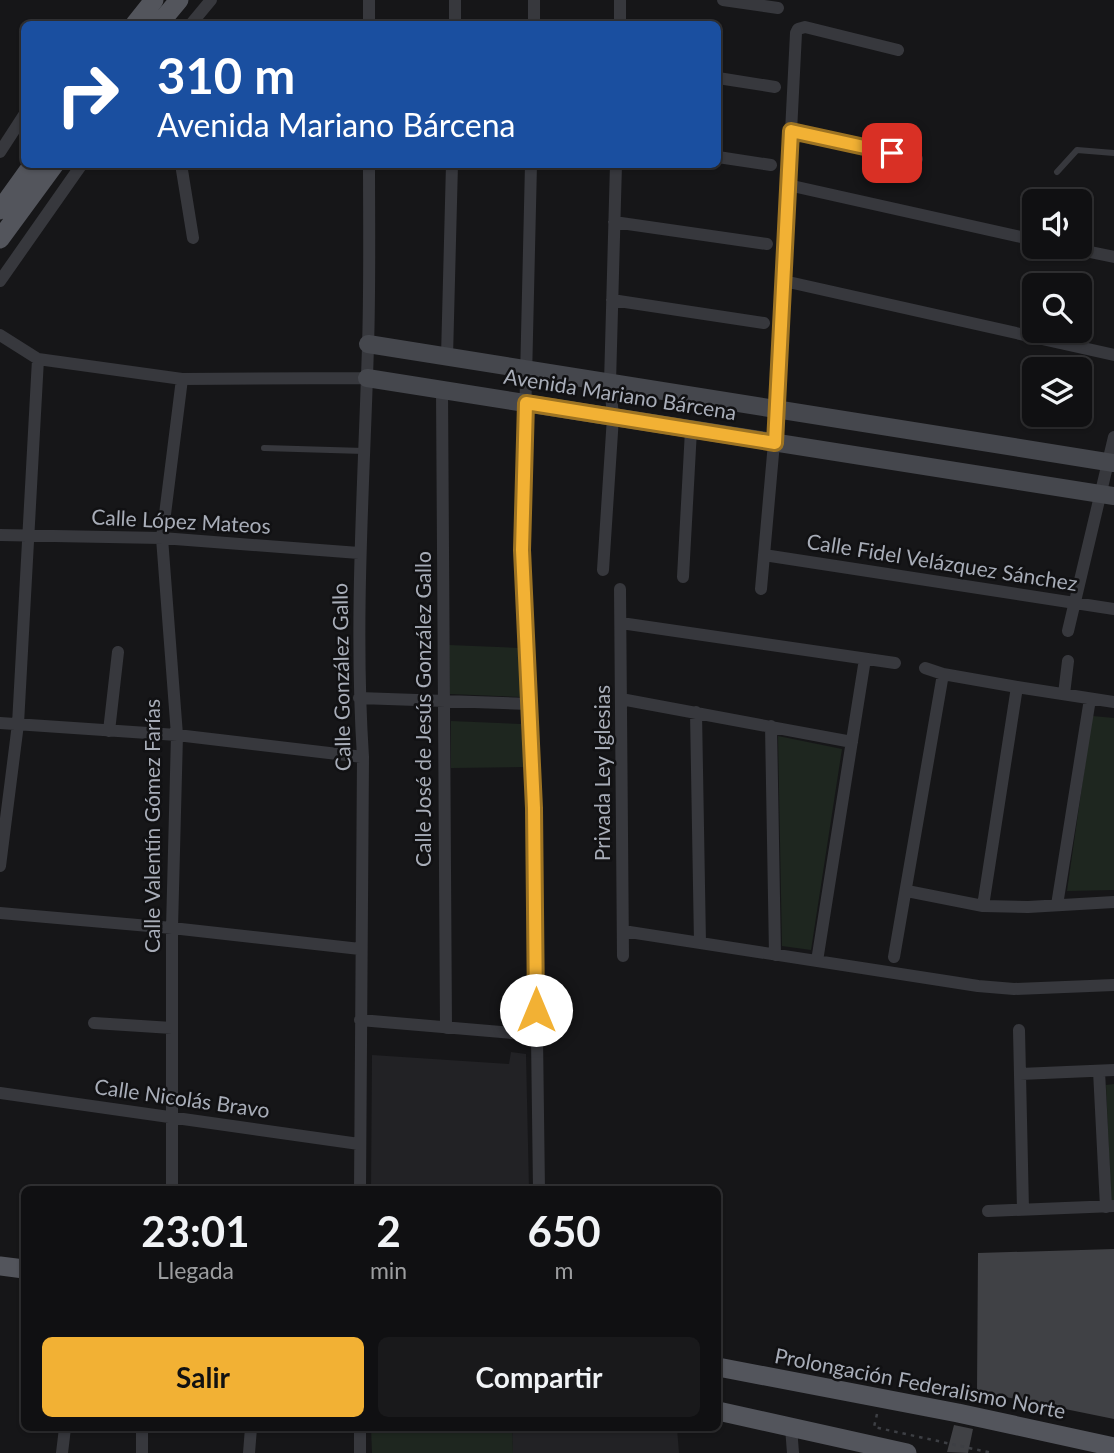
<!DOCTYPE html>
<html lang="es">
<head>
<meta charset="utf-8">
<style>
	:root { --surface:#101012; --page:#19191b; --text:#f1f3f6; --muted:#9c9d9f; --line:#303032; --accent:#f2b134 }
	body { margin:0; font-family:Lato,sans-serif; background:var(--page); color:var(--text); height:100vh; display:flex; flex-direction:column; font-size:26px; white-space:nowrap }
	* { box-sizing:border-box; margin:0 }
	p { font-size:23px; color:var(--muted) }
	.icon { flex:none; width:38px; height:38px; fill:none; stroke:currentColor; stroke-width:2; stroke-linecap:round; stroke-linejoin:round }
	.map { position:relative; flex:1; overflow:hidden }
	.side { position:absolute; left:21px; top:1186px; width:700px; height:245px; display:flex; flex-direction:column; background:var(--surface); border-radius:10px; box-shadow:0 2px 5px #0004,0 0 0 2px var(--line) }
	.side>* { flex:none }
	.top-card { position:absolute; left:21px; top:21px; width:700px; height:147px; border-radius:10px; box-shadow:0 2px 5px #0004,0 0 0 2px var(--line); background:#1a4fa0; color:#fff; overflow:hidden }
	.tools { position:absolute; left:1022px; top:189px; display:grid; gap:14px }
	.tools a { display:grid; place-items:center; width:70px; height:70px; border-radius:10px; background:var(--surface); box-shadow:0 2px 5px #0004,0 0 0 2px var(--line); font-size:35px }
	.pin { position:absolute; display:grid; place-items:center; width:60px; height:60px; color:#fff; margin:-30px; border-radius:14px; box-shadow:0 4px 10px #0006 }
	.me { position:absolute; width:77px; margin:-38px; rotate:0deg; stroke-linejoin:round; filter:drop-shadow(0 0 5px #0008) }
	.turn { display:flex; align-items:center; gap:24px; height:147px; padding:0 21px; font-size:32px }
	.turn .icon { width:91px; height:91px; stroke-width:2.5 }
	.turn b { display:block; font-size:49px; line-height:60px }
	.eta { display:flex; justify-content:space-evenly; align-items:center; height:119px; text-align:center }
	.eta b { font-size:42px; font-weight:700; line-height:49px }
	.button { display:flex; gap:14px; margin-top:auto; padding:14px 21px }
	.button a { flex:1; height:80px; border-radius:10px; background:var(--accent); color:#111; font-size:28px; font-weight:700; line-height:80px; text-align:center }
	.button a+a { background:var(--page); color:var(--text) }
	.map>svg:first-child { display:block }
</style>
</head>
<body>
<div class="map">
<svg width="1114" height="1453" viewBox="0 0 1114 1453">
	<rect width="100%" height="100%" fill="#161618"/>
	<path fill="#222225" d="M511 1052 526 1054 529 1190H371L372 1055 509 1064Z
		M512 1428H677L679 1453H513Z"/>
	<path fill="#1e261f" d="M449 645 519 648 521 697 450 694Z
		M1092 716 1114 718V890L1067 891Z
		M451 721 521 724 524 767 451 768Z
		M778 736 842 749 811 950 782 946Z
		M1114 1084V1200H1111L1106 1085Z
		M371 1428H512L513 1453H372Z"/>
	<path fill="#404145" d="M1114 1249V1419L977 1391 978 1253Z
		M954 1425 973 1429 968 1453 947 1452Z"/>
	<g fill="none" stroke-linecap="round" stroke-linejoin="round">
		<path stroke="#3d3f44" stroke-width="2.5" stroke-dasharray="3.5 5" stroke-linecap="butt" d="M877 1414 874 1427 992 1453"/>
		<path stroke="#37383d" stroke-width="6" d="M1057 172 1077 150 1114 153
			M264 448 364 451"/>
		<path stroke="#37383d" stroke-width="12" d="M723 0 778 8
			M191 24 211 0
			M369 24V0
			M455 24V0
			M534 24V0
			M620 24V0
			M718 78 775 87
			M791 131 917 159
			M0 152 24 115
			M718 157 771 165
			M181 164 193 238
			M531 164 522 550 534 808 539 1190
			M788 185 1034 240
			M614 222 767 244
			M1066 247 1114 257
			M0 281 82 164
			M784 281 1114 355
			M612 300 764 323
			M0 335 38 359 182 379 367 378
			M447 357 452 164
			M442 390 446 1028
			M0 535 162 538 359 553
			M764 555 1114 609
			M603 570 613 417 610 383 616 164
			M683 577 691 430
			M620 589 623 956
			M761 589 777 409 796 33 798 29 805 27 898 50
			M621 623 895 663
			M1068 631 1114 437
			M925 668 943 674 1017 687 1114 702
			M1064 694 1068 661
			M359 698 529 704
			M621 699 852 742
			M696 712 700 943
			M0 723 177 735 363 757
			M771 726 775 955
			M109 731 118 652
			M0 866 18 724 38 359
			M907 891 983 906 1028 907 1114 902
			M1057 905 1090 699
			M983 906 1017 687
			M0 913 172 928 360 949
			M623 931 978 986 1014 989 1114 985
			M894 957 943 674
			M817 961 865 659
			M360 1020 536 1035
			M94 1023 172 1028
			M1019 1030 1023 1210
			M1099 1071 1106 1207
			M1020 1074 1114 1070
			M0 1093 359 1144
			M172 1190V928L177 735 162 538 182 379
			M360 1190 363 757C354 620 364 483 368 346 370 286 369 225 369 164
			M988 1211 1114 1206
			M791 1427 793 1453
			M62 1453 65 1428
			M142 1453V1428
			M249 1453 251 1428
			M360 1453V1428"/>
		<path stroke="#45474d" stroke-width="18" d="M368 344 1114 463
			M367 378 1114 496"/>
		<path stroke="#53555c" stroke-width="19" d="M135 24 154 0
			M159 24 179 0
			M0 210 33 164
			M0 239 55 164
			M0 1266 24 1269
			M718 1367 958 1413 1114 1447
			M718 1411 907 1453"/>
	</g>
	<g fill="none" stroke-linecap="round" stroke-linejoin="round">
		<g stroke="#9d7322" stroke-width="18">
			<path id="route" d="M536 1010 534 808 522 550 526 403 775 443 791 131 892 153"/>
		</g>
		<use href="#route" stroke="#f2b134" stroke-width="12"/>
	</g>
	<g text-anchor="middle" stroke-width="5" stroke-linejoin="round" paint-order="stroke">
		<g font-size="21" fill="#a8adb8" stroke="#111113">
			<text transform="translate(620 395) rotate(9)" y="7">Avenida Mariano Bárcena</text>
			<text transform="translate(181 522) rotate(3)" y="7">Calle López Mateos</text>
			<text transform="translate(942 563) rotate(9)" y="7">Calle Fidel Velázquez Sánchez</text>
			<text transform="translate(342 677) rotate(-91)" y="7">Calle González Gallo</text>
			<text transform="translate(424 709) rotate(-90)" y="7">Calle José de Jesús González Gallo</text>
			<text transform="translate(603 773) rotate(-90)" y="7">Privada Ley Iglesias</text>
			<text transform="translate(153 826) rotate(-90)" y="7">Calle Valentín Gómez Farías</text>
			<text transform="translate(182 1099) rotate(8)" y="7">Calle Nicolás Bravo</text>
			<text transform="translate(920 1384) rotate(11)" y="7">Prolongación Federalismo Norte</text>
		</g>
	</g>
</svg>
<div class="tools">
<a><svg class="icon" aria-label="sound" viewBox="0 0 24 24"><path d="M4 9h4l5-4v14l-5-4H4zM17 9q2 3 0 6"/></svg></a>
<a><svg class="icon" aria-label="search" viewBox="0 0 24 24"><circle cx="10" cy="10" r="6"/><path d="M15 15l6 6"/></svg></a>
<a><svg class="icon" aria-label="layers" viewBox="0 0 24 24"><path d="M12 4l9 5-9 5-9-5zM3 14l9 5 9-5"/></svg></a>
</div>
<div class="pin" style="left:892px;top:153px;background:#d93025"><svg class="icon" aria-label="arrive" viewBox="0 0 24 24"><path d="M6 21V4h12l-3 4 3 4H6"/></svg></div>
<svg class="me" style="left:536px;top:1010px" viewBox="-20 -20 40 40"><circle r="19" fill="#fff"/><path d="M0-13L10 11 0 6-10 11z" fill="#f2b134"/></svg>
<div class="top-card">
<div class="turn"><svg class="icon" aria-label="right" viewBox="0 0 24 24"><path d="M7 20v-9h11M14 6l5 5-5 5"/></svg><div><b>310 m</b>Avenida Mariano Bárcena</div></div>
</div>
<section class="side">
<div class="eta">
<div><b>23:01</b><p>Llegada</p></div>
<div><b>2</b><p>min</p></div>
<div><b>650</b><p>m</p></div>
</div>
<div class="button"><a>Salir</a><a>Compartir</a></div>
</section>
</div>
</body>
</html>
